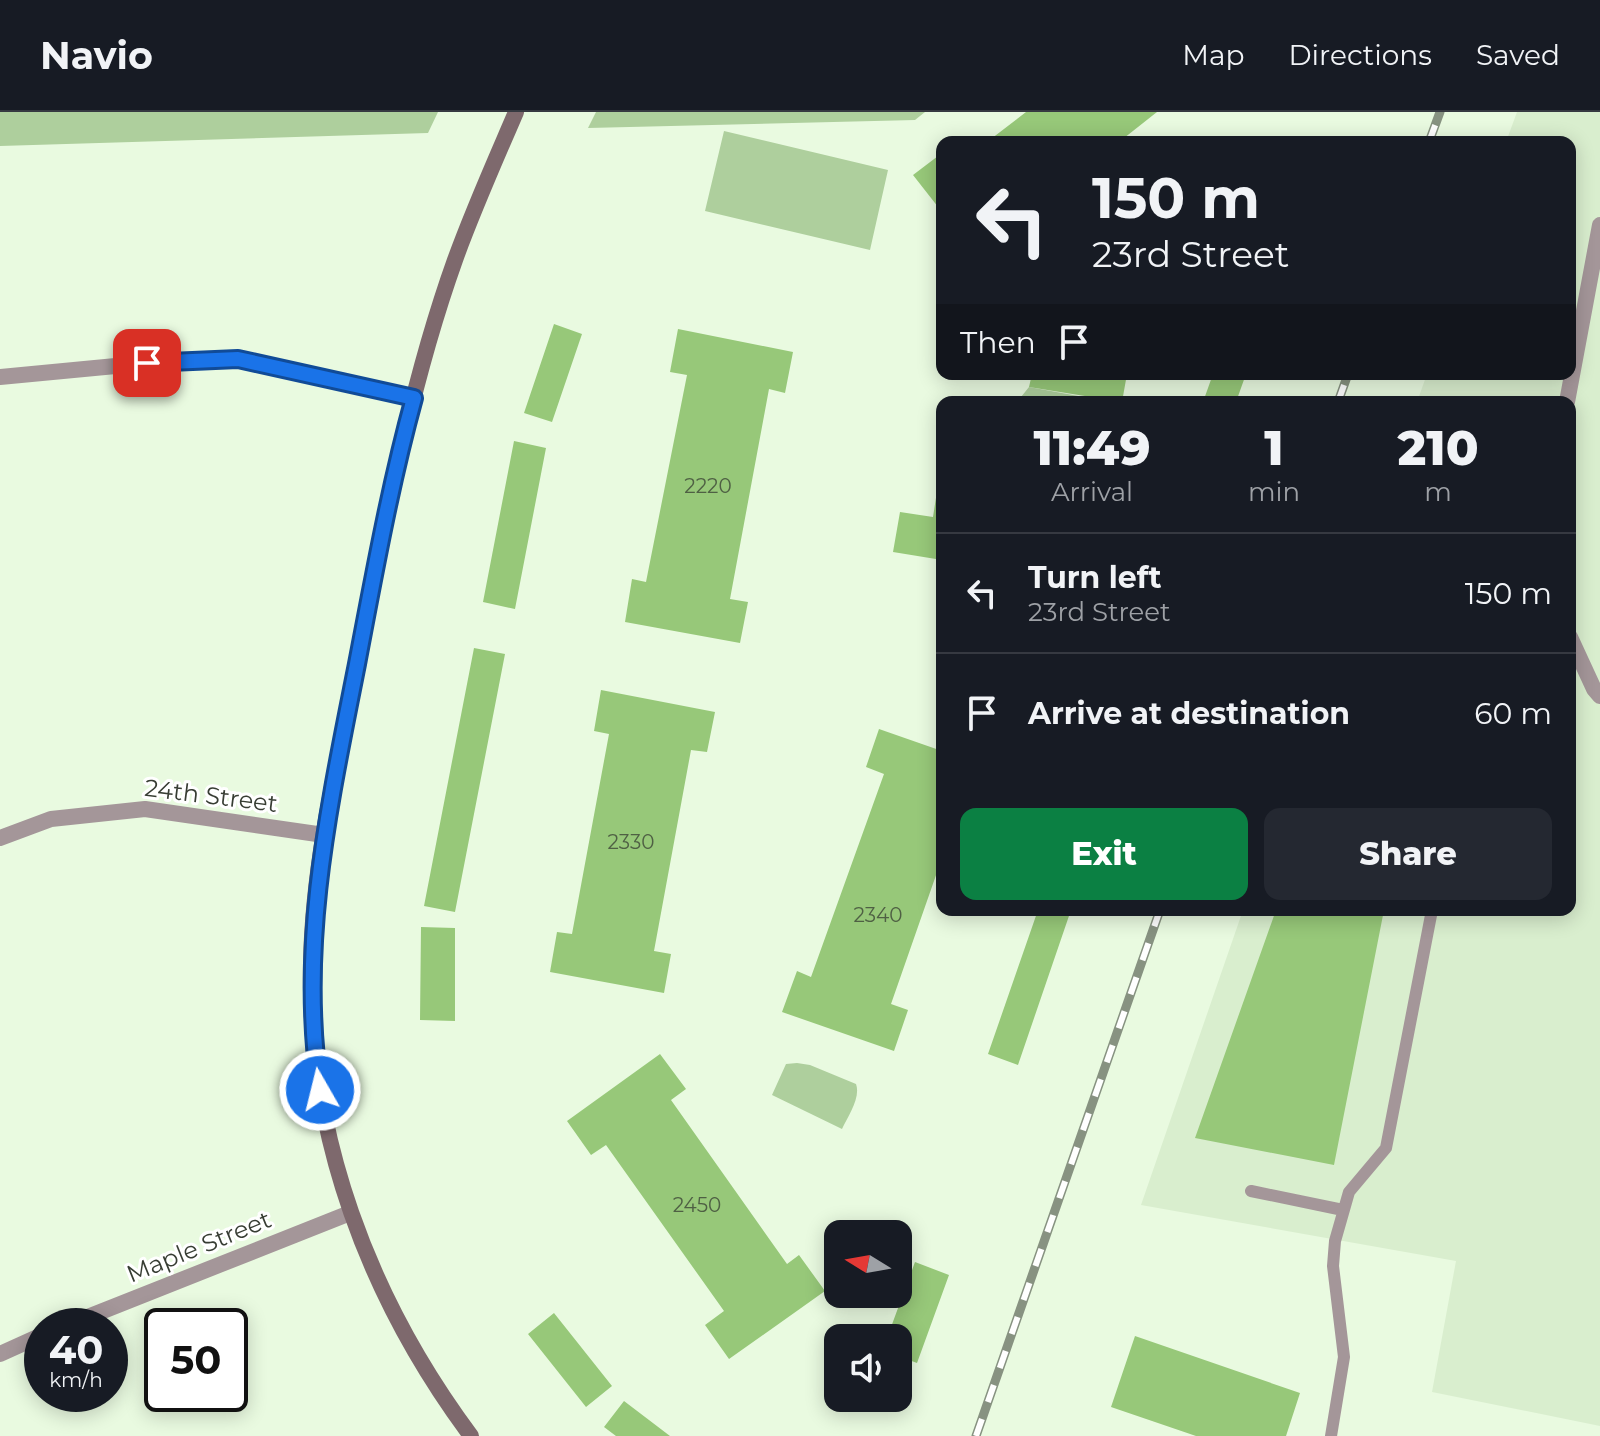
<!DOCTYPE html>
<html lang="en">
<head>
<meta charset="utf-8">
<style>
	:root { --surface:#171b24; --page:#242831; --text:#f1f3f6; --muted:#9ea1a6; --line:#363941; --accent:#0b8043 }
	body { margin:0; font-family:Montserrat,sans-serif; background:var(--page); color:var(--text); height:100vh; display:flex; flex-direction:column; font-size:30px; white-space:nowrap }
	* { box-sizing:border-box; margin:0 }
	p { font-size:26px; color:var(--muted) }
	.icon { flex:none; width:44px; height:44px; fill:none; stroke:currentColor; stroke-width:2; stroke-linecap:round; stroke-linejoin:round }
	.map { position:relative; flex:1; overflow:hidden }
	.details { position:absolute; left:936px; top:284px; width:640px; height:520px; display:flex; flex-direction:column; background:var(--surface); border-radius:16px; box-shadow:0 4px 20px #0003 }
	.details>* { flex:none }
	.guide { position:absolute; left:936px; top:24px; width:640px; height:244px; border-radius:16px; box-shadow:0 4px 20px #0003; background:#171b24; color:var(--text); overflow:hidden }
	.needle { width:52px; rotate:281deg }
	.controls { position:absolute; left:824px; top:1108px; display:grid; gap:16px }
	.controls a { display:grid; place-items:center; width:88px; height:88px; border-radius:16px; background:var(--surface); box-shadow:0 4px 20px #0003; font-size:40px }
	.speed { position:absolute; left:24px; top:1196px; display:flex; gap:16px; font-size:40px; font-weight:700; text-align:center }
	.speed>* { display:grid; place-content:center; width:104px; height:104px; border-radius:50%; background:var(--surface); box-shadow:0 4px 20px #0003; line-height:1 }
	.speed small { font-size:20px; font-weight:400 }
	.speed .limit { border:4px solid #111; border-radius:12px; background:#fff; color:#111 }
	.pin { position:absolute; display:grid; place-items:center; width:68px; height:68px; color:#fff; margin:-34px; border-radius:16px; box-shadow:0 4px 12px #0006 }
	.me { position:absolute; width:88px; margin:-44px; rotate:352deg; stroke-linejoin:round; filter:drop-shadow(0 0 6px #0008) }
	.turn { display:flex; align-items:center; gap:28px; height:168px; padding:0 24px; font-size:36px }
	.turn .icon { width:104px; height:104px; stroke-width:2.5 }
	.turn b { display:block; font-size:56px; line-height:68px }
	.then { display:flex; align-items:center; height:76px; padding:0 24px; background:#0003; gap:16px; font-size:30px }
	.eta { display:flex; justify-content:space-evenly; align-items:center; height:136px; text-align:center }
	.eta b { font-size:48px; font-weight:800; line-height:56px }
	.button { display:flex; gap:16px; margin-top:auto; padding:16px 24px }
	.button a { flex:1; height:92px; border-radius:16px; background:var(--accent); color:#fff; font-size:32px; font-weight:800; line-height:92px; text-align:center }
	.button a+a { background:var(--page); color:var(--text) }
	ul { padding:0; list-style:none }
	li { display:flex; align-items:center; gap:24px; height:120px; padding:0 24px; border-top:2px solid var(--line) }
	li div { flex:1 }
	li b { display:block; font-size:30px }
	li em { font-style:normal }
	header { display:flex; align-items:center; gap:48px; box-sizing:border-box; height:112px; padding:0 40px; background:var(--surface); border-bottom:2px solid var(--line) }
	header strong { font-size:38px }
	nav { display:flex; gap:44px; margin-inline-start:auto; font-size:28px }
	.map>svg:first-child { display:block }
</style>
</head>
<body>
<header>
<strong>Navio</strong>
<nav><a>Map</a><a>Directions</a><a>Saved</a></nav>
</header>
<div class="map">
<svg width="1600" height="1324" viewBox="0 0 1600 1324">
	<rect width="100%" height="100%" fill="#e9fae0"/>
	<path fill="#d9eece" d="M1517 0H1600V1314L1432 1280 1456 1149 1141 1093 1243 798H1570V290H1417L1427 262H1570V30H1506Z"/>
	<path fill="#aecf9d" d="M0 0H438L428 21 0 34Z
		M596 0H925L915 8 588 16Z
		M724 19 888 58 870 138 705 99Z
		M1029 275 1111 290H1017Z
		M797 951 810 953 856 972C861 986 848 1004 842 1017L772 983 786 952Z"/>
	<path fill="#97c879" d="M1026 0H1157L1119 30H987Z
		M942 41V100L913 63Z
		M554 212 582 222 552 310 524 301Z
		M678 217 793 240 785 281 769 277 730 487 748 490 740 531 625 510 632 467 646 470 687 263 670 260Z
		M1032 262H1127L1122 290 1029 275Z
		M1213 262H1246L1236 290H1203Z
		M514 329 546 336 515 497 483 490Z
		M940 360 942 448 893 440 900 400 933 405Z
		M474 536 505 542 455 800 424 794Z
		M601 578 715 600 707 640 691 638 654 839 671 842 664 881 550 860 557 820 572 822 609 622 594 619Z
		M879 617 942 639V746L891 892 908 898 894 939 782 900 797 859 811 865 884 662 866 655Z
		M1038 798H1071L1018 953 988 942Z
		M1276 798H1384L1334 1053 1195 1026Z
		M421 815 455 816V909L420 908Z
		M660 942 686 977 671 988 787 1152 799 1143 825 1179 729 1247 705 1213 724 1199 606 1033 591 1043 567 1009Z
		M915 1150 949 1163 917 1251 898 1244V1226H887Z
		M554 1201 612 1274 586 1295 528 1222Z
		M1135 1224 1300 1281 1286 1324H1196L1111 1295Z
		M624 1289 670 1324H616L604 1315Z"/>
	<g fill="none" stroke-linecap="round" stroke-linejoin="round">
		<path stroke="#a49699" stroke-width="12" d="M1251 1079 1343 1098
			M1331 1324 1344 1245 1333 1154 1335 1129 1349 1080 1386 1036 1432 798"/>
		<path stroke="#a49699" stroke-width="16" d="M0 265 147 251 238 247 414 286
			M1567 290 1600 113
			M1570 525 1594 577 1600 584
			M0 726 51 707 145 697 324 723
			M65 1214 350 1101
			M0 1242 42 1223"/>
		<path stroke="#7e696d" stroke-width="16" d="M471 1324C369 1187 307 1023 311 851 313 742 341 634 362 527 387 400 411 271 455 148 473 98 495 49 516 0"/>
		<g stroke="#879281" stroke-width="9">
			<path id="rail" d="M1429 30 1440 0
				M1338 290 1348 262
				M976 1324 1160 798"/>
		</g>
		<use href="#rail" stroke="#fff" stroke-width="6" stroke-dasharray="18" stroke-linecap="butt"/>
	</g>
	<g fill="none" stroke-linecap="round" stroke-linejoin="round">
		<g stroke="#114b97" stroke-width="20">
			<path id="route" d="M147 251 238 247 414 286C390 373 374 463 357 552 329 694 298 834 320 978"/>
		</g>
		<use href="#route" stroke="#1a73e8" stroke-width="14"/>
	</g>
	<g text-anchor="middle" stroke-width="6" stroke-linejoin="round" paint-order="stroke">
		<g font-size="20" fill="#4f6044">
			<text x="708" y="381">2220</text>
			<text x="631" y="737">2330</text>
			<text x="878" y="810">2340</text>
			<text x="697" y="1100">2450</text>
		</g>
		<g font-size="24" fill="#373d33" stroke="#fff">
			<text transform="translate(211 684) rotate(7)" y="8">24th Street</text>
			<text transform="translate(199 1135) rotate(-22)" y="8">Maple Street</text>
		</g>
	</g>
</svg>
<div class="controls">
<a><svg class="needle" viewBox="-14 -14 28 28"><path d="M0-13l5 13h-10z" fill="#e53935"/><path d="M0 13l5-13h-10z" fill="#9ea1a6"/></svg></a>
<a><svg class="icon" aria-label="sound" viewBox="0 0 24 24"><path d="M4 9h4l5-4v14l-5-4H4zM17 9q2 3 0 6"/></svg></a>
</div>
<div class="speed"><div>40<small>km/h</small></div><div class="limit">50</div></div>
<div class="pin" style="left:147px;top:251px;background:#d93025"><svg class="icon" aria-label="arrive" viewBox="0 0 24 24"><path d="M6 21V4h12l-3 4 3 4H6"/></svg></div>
<svg class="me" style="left:320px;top:978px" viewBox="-20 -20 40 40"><circle r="17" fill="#1a73e8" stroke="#fff" stroke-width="3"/><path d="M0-11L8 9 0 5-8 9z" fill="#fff"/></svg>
<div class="guide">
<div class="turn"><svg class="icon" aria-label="left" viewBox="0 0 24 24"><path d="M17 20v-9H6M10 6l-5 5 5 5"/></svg><div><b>150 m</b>23rd Street</div></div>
<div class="then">Then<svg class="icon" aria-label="arrive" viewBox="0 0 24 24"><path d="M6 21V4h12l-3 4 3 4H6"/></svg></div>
</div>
<section class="details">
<div class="eta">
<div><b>11:49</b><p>Arrival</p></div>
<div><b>1</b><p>min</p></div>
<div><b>210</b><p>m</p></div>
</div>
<ul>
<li><svg class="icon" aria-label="left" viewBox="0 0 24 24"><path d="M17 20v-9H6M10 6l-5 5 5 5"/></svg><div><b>Turn left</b><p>23rd Street</p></div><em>150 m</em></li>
<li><svg class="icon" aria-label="arrive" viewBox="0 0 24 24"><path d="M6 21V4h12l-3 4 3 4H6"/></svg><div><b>Arrive at destination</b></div><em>60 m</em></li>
</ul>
<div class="button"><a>Exit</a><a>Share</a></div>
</section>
</div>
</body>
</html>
